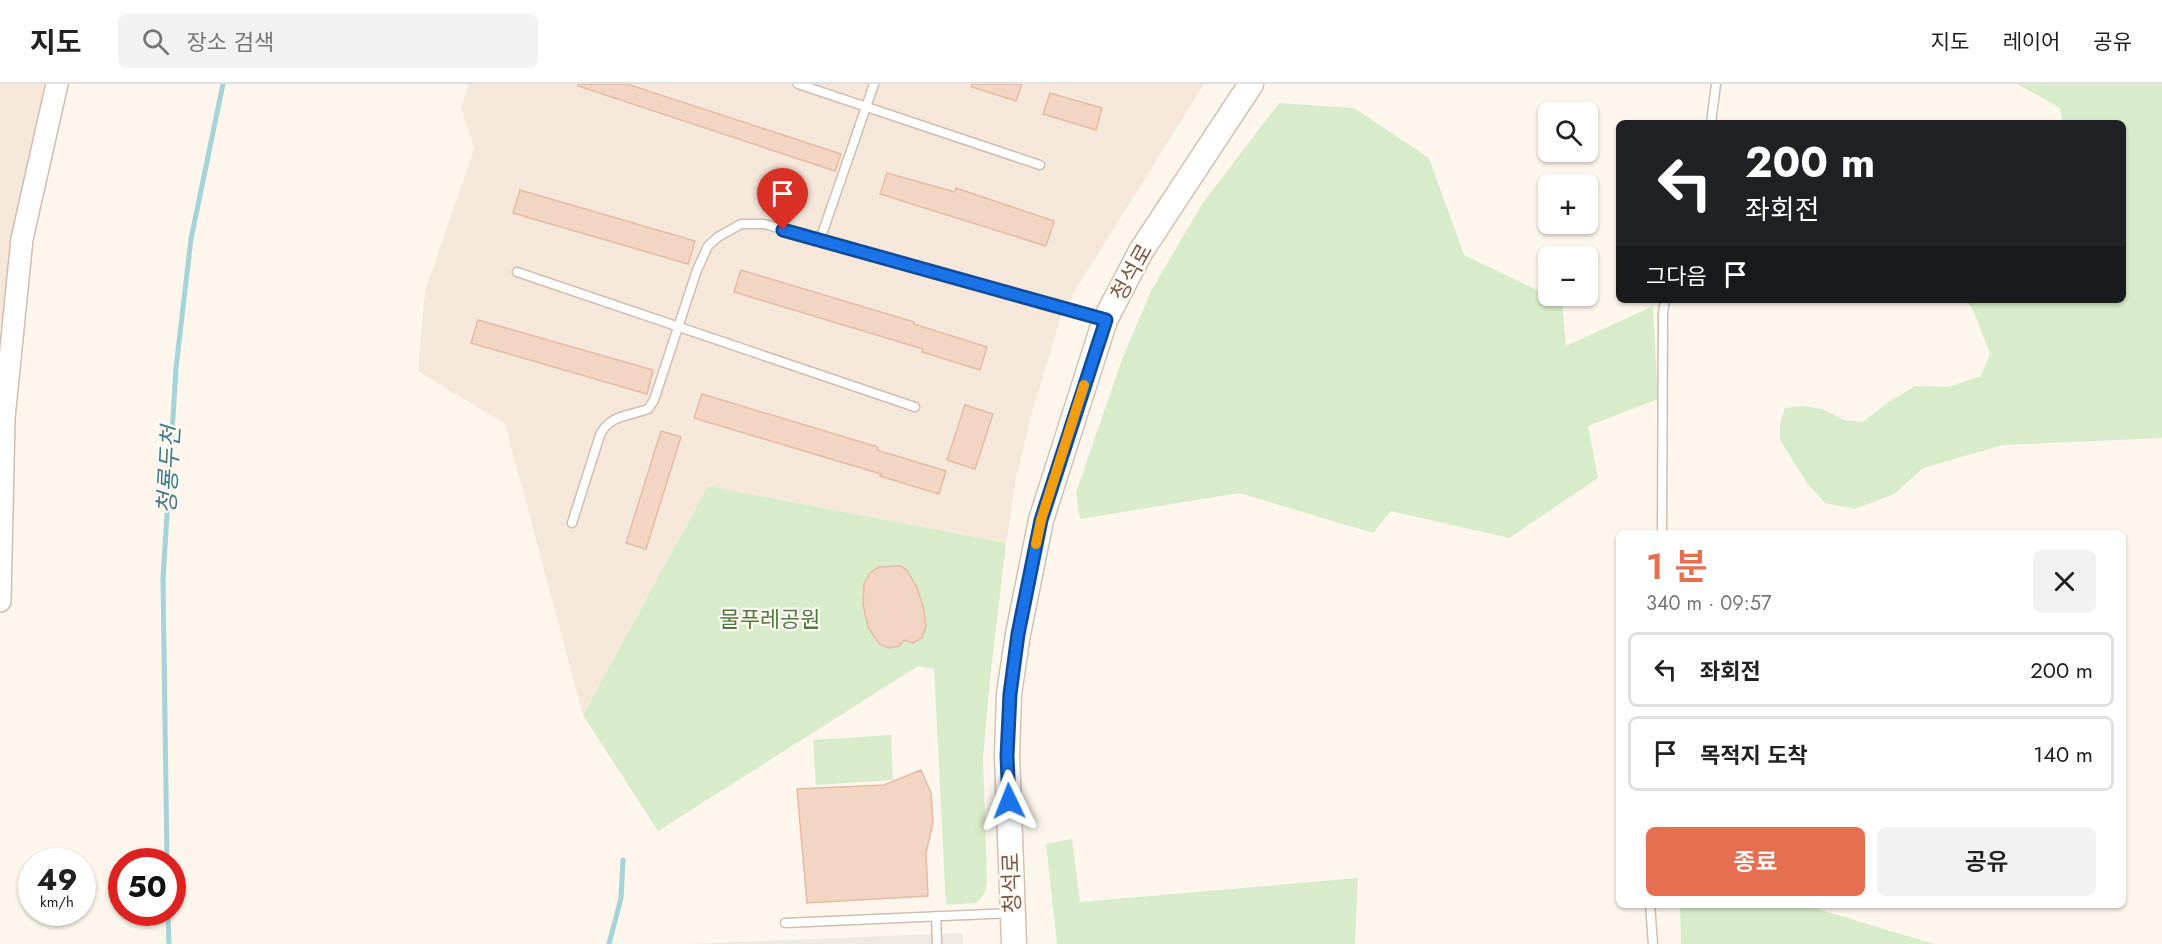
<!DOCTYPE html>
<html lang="ko">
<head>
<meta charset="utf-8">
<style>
	:root { --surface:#fff; --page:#f2f2f2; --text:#222; --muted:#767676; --line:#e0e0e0; --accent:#e76f51 }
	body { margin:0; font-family:Jost,"Noto Sans KR",sans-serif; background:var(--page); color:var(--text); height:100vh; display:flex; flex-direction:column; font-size:22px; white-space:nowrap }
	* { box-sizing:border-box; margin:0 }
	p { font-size:20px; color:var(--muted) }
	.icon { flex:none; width:33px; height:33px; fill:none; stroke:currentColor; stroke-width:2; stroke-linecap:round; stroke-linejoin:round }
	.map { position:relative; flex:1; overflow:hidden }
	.side { position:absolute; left:1616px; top:446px; width:510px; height:378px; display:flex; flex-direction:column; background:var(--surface); border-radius:9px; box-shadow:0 2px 4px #0004 }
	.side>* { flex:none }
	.top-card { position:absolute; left:1616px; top:36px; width:510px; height:183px; border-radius:9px; box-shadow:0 2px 4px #0004; background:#202124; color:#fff; overflow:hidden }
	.tools { position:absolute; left:1538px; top:18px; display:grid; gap:12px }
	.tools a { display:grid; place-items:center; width:60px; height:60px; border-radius:9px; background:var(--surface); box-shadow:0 2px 4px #0004; font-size:30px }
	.speed { position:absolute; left:18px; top:764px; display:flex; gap:12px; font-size:30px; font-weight:700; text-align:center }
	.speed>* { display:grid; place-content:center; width:78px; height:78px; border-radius:50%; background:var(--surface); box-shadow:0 2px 4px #0004; line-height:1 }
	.speed small { font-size:15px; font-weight:400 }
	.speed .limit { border:9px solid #d22; background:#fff; color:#111 }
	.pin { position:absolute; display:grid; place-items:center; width:51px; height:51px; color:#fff; margin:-62px -26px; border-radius:50% 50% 50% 0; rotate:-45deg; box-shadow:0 0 6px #0007 }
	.pin .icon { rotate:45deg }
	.me { position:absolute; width:66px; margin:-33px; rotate:358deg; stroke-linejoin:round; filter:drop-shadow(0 0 4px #0008) }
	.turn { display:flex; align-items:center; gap:21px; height:126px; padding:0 30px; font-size:27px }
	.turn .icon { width:78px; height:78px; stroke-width:2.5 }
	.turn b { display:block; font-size:42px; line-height:51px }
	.then { display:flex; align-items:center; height:57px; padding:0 30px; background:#0003; gap:12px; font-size:22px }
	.round { display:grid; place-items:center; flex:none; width:63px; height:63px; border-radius:9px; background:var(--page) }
	.headline { display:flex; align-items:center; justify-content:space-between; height:102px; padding:0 30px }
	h1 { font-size:36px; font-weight:600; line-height:45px; color:var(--accent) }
	.primary-button { display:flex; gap:12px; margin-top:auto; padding:12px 30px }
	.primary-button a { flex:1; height:69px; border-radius:9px; background:var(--accent); color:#fff; font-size:24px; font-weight:600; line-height:69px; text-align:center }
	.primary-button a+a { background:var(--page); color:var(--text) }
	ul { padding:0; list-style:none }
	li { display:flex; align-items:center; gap:18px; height:75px; margin:0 12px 9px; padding:0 18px; border:3px solid var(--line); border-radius:9px }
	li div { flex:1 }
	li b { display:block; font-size:22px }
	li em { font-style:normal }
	header { display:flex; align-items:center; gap:36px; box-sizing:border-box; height:84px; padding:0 30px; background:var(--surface); border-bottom:2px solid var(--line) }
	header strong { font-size:28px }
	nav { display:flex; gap:33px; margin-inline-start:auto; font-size:21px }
	.search { width:420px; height:54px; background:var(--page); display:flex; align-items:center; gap:15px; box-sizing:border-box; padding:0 21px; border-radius:9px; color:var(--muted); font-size:22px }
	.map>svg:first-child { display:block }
</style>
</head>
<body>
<header>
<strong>지도</strong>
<div class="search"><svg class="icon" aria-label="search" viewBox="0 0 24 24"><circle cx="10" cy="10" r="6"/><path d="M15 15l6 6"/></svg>장소 검색</div>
<nav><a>지도</a><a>레이어</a><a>공유</a></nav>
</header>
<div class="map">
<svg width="2162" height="860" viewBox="0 0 2162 860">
	<rect width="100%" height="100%" fill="#fdf6ec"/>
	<path fill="#f5e8da" d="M0 0H44L0 245Z
		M469 0H1204L1063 226 1032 328 1016 395 1006 459 708 402 583 631 505 340 418 287 425 207 474 65 461 23Z"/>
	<path fill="#efe9e4" d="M962 849 963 860H688Z"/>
	<path fill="#d8ecc9" d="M2017 0H2162V354L2003 361 1923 384 1894 410 1855 425 1825 419 1807 399 1780 356V339L1785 324 1802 322 1823 325 1844 336 1863 338 1887 319 1915 302 1948 303 1981 292 1990 270 1974 228 1966 216H2122V39H2063L2060 24Z
		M1279 19 1354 24 1429 74 1464 171 1562 218 1566 262 1653 222 1658 315 1588 342 1598 394 1509 454 1391 427 1373 449 1239 409 1080 435 1076 409 1121 278 1151 207 1202 120Z
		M708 402 1006 459 990 595 983 674 987 799 984 810 976 819 946 821 934 585 918 582 658 747 583 631Z
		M891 651 893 696 816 701 813 656Z
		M1072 755 1080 818 1358 794 1355 860H1057L1046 760Z
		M1680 821H1804L1934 860H1681Z"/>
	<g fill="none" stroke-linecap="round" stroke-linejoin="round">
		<path stroke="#a5d3da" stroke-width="5" d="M167 777 163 495 176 284 191 155 223 0
			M168 828 169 860
			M609 860 621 814 623 776"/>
	</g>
	<path fill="#f3d5c3" stroke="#e6bba3" stroke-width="1.5" d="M578 0H627L841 70 835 87 578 2Z
		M972 0H1022L1016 17 972 3Z
		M1050 9 1102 24 1096 46 1043 30Z
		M887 89 955 108 956 104 1054 137 1046 162 880 110Z
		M520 106 695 157 688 180 513 129Z
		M741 186 914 238V240L987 263 980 286 922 268 923 265 734 208Z
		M478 236 653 286 647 310 471 259Z
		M702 310 878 363 877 366 946 387 939 410 880 392 881 390 694 334Z
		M965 321 993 330 975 385 947 376Z
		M661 347 681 353 646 465 626 459Z
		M900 482 907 486 917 504 923 522 926 542 922 554 913 559 904 556 899 562 889 564 879 560 868 543 863 520 864 500 870 489 879 483Z
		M921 686 931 709 933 739 926 769 928 812 807 819 797 705 884 701Z"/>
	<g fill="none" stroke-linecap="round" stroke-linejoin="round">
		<g stroke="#d1beb0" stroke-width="11">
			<path id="service" d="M798 0 1040 81
				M1711 39 1716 0
				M820 156 874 0
				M517 188 915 323
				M572 439 600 351C609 331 629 332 648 325L654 316 697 186 708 162 718 153 741 140H764L1102 236
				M1662 448 1663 229 1665 216
				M1650 820 1653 860
				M936 832 937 860
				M785 839 1012 829"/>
		</g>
		<g stroke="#d1beb0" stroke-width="24">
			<path id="tertiary" d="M0 517 4 334 22 155 57 0"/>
		</g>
		<g stroke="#d6c0b0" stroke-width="27">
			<path id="secondary" d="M1014 860 1007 672 1009 610 1018 550 1041 436 1105 236 1141 167 1251 0"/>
		</g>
		<use href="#service" stroke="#fff" stroke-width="8"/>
		<use href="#tertiary" stroke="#fff" stroke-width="21"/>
		<use href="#secondary" stroke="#fff" stroke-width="24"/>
	</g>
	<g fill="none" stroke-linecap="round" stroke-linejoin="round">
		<g stroke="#114b97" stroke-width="15">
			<path id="route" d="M783 146 1106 236 1041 436 1018 550 1010 610 1007 672 1009 717"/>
		</g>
		<use href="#route" stroke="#1a73e8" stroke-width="10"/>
		<path stroke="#f59e0b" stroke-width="10" d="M1036 460 1041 436 1084 301"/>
	</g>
	<g text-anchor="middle" stroke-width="4.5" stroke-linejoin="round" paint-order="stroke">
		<g font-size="22" fill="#7a5c4d" stroke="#fffaf3">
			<text transform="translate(1131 188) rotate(-61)" y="8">청석로</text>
			<text transform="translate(1011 799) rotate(-92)" y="8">청석로</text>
		</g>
		<g font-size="22" fill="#537a41" stroke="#fffaf3">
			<text x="770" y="543">물푸레공원</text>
		</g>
		<g font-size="24" font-style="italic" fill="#437c86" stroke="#fffaf3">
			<text transform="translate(169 386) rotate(-87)" y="8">청룡두천</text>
		</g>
	</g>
</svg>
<div class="tools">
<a><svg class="icon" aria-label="search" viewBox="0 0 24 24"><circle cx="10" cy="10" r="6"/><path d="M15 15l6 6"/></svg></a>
<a>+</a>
<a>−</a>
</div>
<div class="speed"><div>49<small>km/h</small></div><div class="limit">50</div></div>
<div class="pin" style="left:783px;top:146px;background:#d93025"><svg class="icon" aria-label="arrive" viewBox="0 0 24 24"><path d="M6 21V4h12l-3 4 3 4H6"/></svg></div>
<svg class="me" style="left:1009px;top:717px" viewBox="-20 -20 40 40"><path d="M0-17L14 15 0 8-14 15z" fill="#1a73e8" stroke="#fff" stroke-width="4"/></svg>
<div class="top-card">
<div class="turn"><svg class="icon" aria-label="left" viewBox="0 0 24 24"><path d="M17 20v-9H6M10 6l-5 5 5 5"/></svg><div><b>200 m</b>좌회전</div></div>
<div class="then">그다음<svg class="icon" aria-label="arrive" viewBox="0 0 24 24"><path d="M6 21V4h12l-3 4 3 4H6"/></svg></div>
</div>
<section class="side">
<div class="headline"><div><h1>1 분</h1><p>340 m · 09:57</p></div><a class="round"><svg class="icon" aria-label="close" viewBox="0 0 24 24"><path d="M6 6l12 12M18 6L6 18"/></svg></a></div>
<ul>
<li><svg class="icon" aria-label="left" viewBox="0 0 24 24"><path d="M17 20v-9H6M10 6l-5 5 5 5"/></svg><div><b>좌회전</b></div><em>200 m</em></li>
<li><svg class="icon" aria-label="arrive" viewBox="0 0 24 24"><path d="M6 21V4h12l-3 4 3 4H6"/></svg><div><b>목적지 도착</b></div><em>140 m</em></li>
</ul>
<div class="primary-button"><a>종료</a><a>공유</a></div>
</section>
</div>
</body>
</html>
